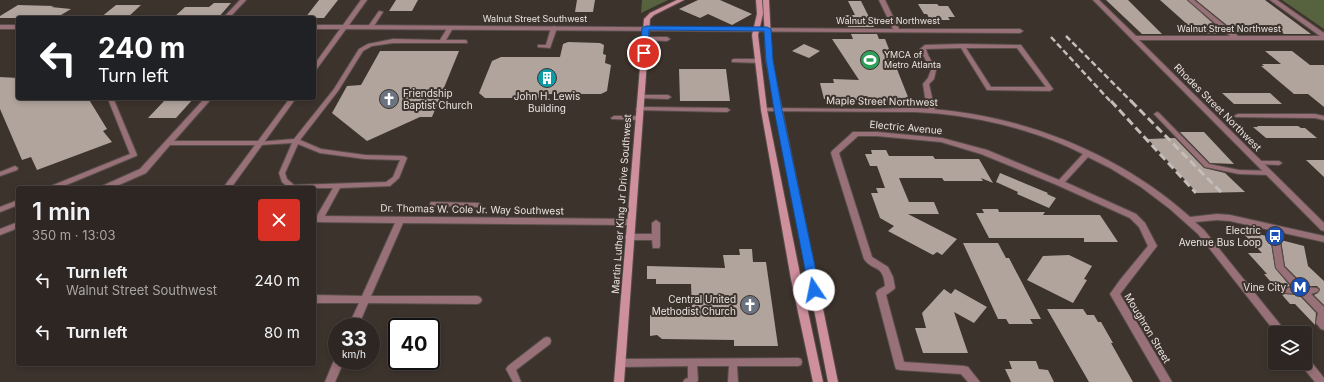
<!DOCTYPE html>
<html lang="en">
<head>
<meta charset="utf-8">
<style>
	:root { --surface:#2e2622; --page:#362e2a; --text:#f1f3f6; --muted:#a7a5a5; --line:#494340 }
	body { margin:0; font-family:Inter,sans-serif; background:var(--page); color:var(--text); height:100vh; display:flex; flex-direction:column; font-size:15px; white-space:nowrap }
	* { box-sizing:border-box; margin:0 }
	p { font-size:13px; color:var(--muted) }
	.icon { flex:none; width:22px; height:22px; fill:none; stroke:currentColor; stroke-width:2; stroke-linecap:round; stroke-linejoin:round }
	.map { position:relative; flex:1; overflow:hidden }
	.sheet { position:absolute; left:16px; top:186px; width:300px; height:180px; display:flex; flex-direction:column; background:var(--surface); border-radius:4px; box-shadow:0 2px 6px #0003,0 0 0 1px var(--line) }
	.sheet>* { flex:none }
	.hud { position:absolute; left:16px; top:16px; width:300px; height:84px; border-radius:4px; box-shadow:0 2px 6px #0003,0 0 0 1px var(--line); background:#202124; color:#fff; overflow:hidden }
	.buttons { position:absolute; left:1268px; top:326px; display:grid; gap:8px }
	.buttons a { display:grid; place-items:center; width:44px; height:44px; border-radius:4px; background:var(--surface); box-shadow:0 2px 6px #0003,0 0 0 1px var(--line); font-size:20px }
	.speed { position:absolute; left:328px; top:318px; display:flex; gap:8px; font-size:20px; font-weight:700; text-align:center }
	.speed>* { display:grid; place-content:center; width:52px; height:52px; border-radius:50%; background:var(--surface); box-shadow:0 2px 6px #0003,0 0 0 1px var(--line); line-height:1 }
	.speed small { font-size:10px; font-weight:400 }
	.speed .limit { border:2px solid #111; border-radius:6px; background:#fff; color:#111 }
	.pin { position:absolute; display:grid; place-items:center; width:34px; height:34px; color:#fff; margin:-17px; border:2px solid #fff; border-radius:50%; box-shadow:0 1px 4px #0007 }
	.me { position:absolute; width:44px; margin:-22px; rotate:349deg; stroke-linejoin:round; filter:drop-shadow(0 0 3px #0008) }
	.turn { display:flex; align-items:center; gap:14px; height:84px; padding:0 16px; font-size:18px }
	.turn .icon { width:52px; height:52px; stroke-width:2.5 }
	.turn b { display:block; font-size:28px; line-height:34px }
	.round { display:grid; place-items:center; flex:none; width:42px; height:42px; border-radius:4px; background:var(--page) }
	.headline { display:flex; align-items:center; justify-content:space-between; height:68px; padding:0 16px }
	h1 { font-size:24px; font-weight:600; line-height:30px }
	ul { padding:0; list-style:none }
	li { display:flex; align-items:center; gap:12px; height:52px; padding:0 16px }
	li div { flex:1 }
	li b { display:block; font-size:15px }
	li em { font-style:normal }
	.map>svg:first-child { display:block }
</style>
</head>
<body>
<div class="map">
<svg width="1324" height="382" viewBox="0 0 1324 382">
	<rect width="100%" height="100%" fill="#3d332d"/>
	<path fill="#57623f" d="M642 0H668L641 13Z
		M1282 0H1324V29Z"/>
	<path fill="#b0a49d" d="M319 0H338L324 18H305Z
		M396 0H418L412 11H389Z
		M577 0H595L593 12H575Z
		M698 0H720L752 14 732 25 708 14 700 18 679 9Z
		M1106 0H1128L1162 34H1142Z
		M1160 0H1187L1216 26H1210L1219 34 1197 33Z
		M1196 0H1265L1311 34H1284L1274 26H1228Z
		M848 1H861L874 27H848L843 15H855Z
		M214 3H231L218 18H173L185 7H209Z
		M918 4H937L939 6H948L955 17H948L950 20H936L935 18H929L927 14H924Z
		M18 5 54 6 51 7 71 9 56 18H0V16Z
		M116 5H141L128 17 100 18Z
		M851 34H877L879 39H885L910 102 824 99 820 83H834L833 79 859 80 832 39H853Z
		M568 42 600 43 604 45 603 54 606 55 605 63 611 65 607 91 601 94H549L540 98H485L479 93 492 61 501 57H560L563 44Z
		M804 44 820 51 809 58 792 51Z
		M380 51H459L432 117H420L367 141 332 113 347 86 361 85Z
		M1265 51H1292L1310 65H1324V107L1308 94H1294L1261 66H1264L1262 64H1281Z
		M679 69H726L730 101H680Z
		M0 77 18 78V98H88L107 129 103 131 112 142 37 170 31 157 22 160 0 109Z
		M1222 93H1270L1282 104H1234Z
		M174 98H194L176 118H148L165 100H172Z
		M1257 126H1298L1301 128H1305L1317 138H1266L1253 127H1258Z
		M1180 132H1204L1234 164 1210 163Z
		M1175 138 1204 168 1225 173 1245 192 1197 193 1148 139Z
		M871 150H886L889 156H933L935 159H979L993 183 981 178 983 181H944L942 178H899L909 202H934L939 214H908L957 239 942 255 937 252 933 255 888 231 894 226 880 218 871 193H878L876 188H885L877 166H870L865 154H872Z
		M1306 160H1324V177Z
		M1000 173 1048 193 1047 194 1056 198 1049 208 1017 194 1018 192 996 182Z
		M982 209H998L999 212H1045L1043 215H1100L1118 242H1084V238H989L976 213H984Z
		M1239 229 1270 237 1275 268 1290 286 1284 288 1282 292 1285 294 1299 295 1316 313 1315 325 1295 304H1290L1264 274H1267L1248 253H1262Z
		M1281 240 1304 246 1308 266 1324 281V305L1314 295 1318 293 1320 289 1317 286H1305L1285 266Z
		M963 243H998L1006 258H1009L1041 319H1030L1033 324H1009L1006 319H998Z
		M739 249H752L753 262H766L778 346H734V340L662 339 657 335 650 336V315H657L662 310H692L691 284H656V279H647V266L725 268 723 255H740Z
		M1069 255 1092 266 1084 279 1087 280 1073 303 1027 280 1043 256Z
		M944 289 951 294 955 289 987 307 974 323 954 312 968 353H923L915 328H926L922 313Z
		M1047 309H1083L1087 315H1094L1098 322H1101L1113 343H1111L1133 382H1089Z
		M1009 361H1036L1039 369 1048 370 1054 382H1011L1005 369H1012Z"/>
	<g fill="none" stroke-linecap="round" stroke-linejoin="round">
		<g stroke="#594f4a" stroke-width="2">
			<path id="lane" d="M379 11 383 12 372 29H368L367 28Z
				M450 26 453 28 446 40H465L467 41V43H393L372 46 363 51 338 91 300 140 321 149 365 155 404 156 407 158 399 178 390 186 340 188 322 221H316L315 219 333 188H289L282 182 279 173 292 143 260 145 258 144 257 143 258 142 294 139 334 89 359 49 368 44 393 39 440 40 448 27ZM298 144 320 153 365 159 400 160 393 177 386 182 294 185 287 179 285 173Z
				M554 26 557 28 550 48 538 47V45H546L551 28Z
				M645 37H667L670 39 667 41 643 40V38Z
				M962 44 1021 45 1053 89 1050 91 987 90 961 48 926 49 928 55 936 70 934 79 929 84 935 111 932 113 930 112 925 97 923 84 928 78 931 70 920 49 925 45ZM966 48H1017L1046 87H991Z
				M734 59H758L761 61 758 63 732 62V60Z
				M640 95H668L671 97 668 99 638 98V96Z
				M109 98H117L114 100 137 155 136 156 59 188H50L51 186 130 154 108 99Z
				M639 107 727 108 730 110 727 112 637 110 636 109 637 108Z
				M1157 112 1159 113 1209 164 1239 170 1270 171 1273 173 1270 175 1239 174 1205 167 1155 115 1154 114Z
				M614 116H639L642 118 639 120 612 119 611 118Z
				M1260 161H1279L1282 163 1279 165 1258 164 1257 163 1258 162Z
				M15 166 18 168 17 170 0 176V172Z
				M18 200V205L0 212V207Z
				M431 202 478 203 482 205 478 207 434 206H431L430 204Z
				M656 220 660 223V246L659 248H653L652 240H629L626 239 625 237 626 235 629 234H652V223Z
				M547 337 550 338 551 341 550 344 516 370 521 382H513L506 369 508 366 544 338Z
				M798 358 801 359 802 362 801 365 798 366H737L738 382H728L729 366H697L698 380 697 382H683L685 379 688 378V366L620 367 617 366 616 363 617 360 620 359Z"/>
		</g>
		<g stroke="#594f4a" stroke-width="2">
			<path id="street" d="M240 0H246L229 18H223Z
				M361 0H367L349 25 893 29 879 0H885L899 29H1020L1023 31 1020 33 346 29 316 70 314 71V65L340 29H314V25H343Z
				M1093 0H1099L1136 36H1230L1188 0H1194L1238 36H1320L1270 0H1277L1324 33V40H1139L1324 223V231L1321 230Z
				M0 25H18V29H0Z
				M205 98H212L174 141H258L290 98H296L231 188H223L255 145H170L146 173 112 188H101L102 186 140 169Z
				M764 108C799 108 835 109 870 109 890 109 911 107 931 109 1025 116 1119 154 1190 217L1217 214 1230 215 1324 236V242L1230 221 1217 220 1195 222 1204 230 1287 333H1276L1198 234 1170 209 1141 187 1110 168 1088 157 1065 182 1136 214 1145 223 1157 246 1120 294 1172 382H1161L1110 294 1120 280 1148 246 1139 227 1130 218 1057 185 981 154 941 142 877 136H858L839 153 872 257 888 267 893 277 895 288 893 290 886 295 904 362 964 366 968 367 980 382H968L961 374 900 370 896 369 895 366 876 293 878 290 885 286C883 263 873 272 864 259L831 153 832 151 853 132H877L942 138 987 150 1059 180 1083 154C1034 129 970 114 915 112L762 111 761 110 762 109Z
				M1238 114H1315L1324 116V120L1315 118 1236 117 1234 116Z
				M314 216 630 219 634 222 630 225 403 223 371 296H477L480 297 482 300 480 303 477 304 368 303 358 327H348L359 303H314V295L362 296 395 223 314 222Z
				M18 222V228L0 235V229Z
				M1275 233 1278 234 1279 236 1284 267 1304 287 1317 288 1319 290 1317 292 1311 294 1324 307V330L1321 329 1316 323 1318 313 1300 294 1285 293 1283 291 1285 289 1293 287 1276 268 1271 236 1272 234Z
				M337 357V361H344L335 382H325L335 358Z
				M1305 358 1309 359 1324 378V382H1315L1301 365 1300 363H1305Z"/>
		</g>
		<g stroke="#594f4a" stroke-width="2">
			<path id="secondary" d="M677 0H684L654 15 650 19 624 382H614L644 19 650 13Z
				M756 0H762L763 14 758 35 767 110 801 279 823 382H813L791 279 761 110 752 35 757 14Z
				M763 0H769L772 60 838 382H828L766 60Z"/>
		</g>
		<use href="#lane" fill="#987078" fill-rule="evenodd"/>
		<use href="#street" fill="#987078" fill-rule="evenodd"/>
		<use href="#secondary" fill="#cf909e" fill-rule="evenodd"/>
		<path stroke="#c5bdba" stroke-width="2.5" stroke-dasharray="6 3" stroke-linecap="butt" d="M1066 36 1132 102
			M1051 37 1111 102"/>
		<path stroke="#c5bdba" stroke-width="3" stroke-dasharray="8 4" stroke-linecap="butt" d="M1111 101 1196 193
			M1131 101 1221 192"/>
	</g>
	<path fill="#1a73e8" stroke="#114b97" d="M646 26 767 27 771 29 773 60 782 110 820 290 818 292H811L809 290 774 110 766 60 764 31 649 30 647 53 644 55 640 53 642 28Z"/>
	<defs>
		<g id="stadium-disc" transform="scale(1)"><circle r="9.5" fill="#2e9e5b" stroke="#3d332d"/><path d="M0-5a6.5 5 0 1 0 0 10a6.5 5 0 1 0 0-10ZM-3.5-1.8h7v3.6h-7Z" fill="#fff"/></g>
		<g id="building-disc" transform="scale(1)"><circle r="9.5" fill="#0f9aa8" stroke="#3d332d"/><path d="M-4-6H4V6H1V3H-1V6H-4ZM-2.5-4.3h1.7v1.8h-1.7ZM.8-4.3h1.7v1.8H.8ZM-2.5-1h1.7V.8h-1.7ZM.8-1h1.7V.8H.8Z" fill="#fff"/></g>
		<g id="church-disc" transform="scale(1)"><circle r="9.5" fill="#6b7280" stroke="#3d332d"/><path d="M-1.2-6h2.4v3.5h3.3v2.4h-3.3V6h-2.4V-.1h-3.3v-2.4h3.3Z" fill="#fff"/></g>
		<g id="bus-disc" transform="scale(1)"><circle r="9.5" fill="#1a4fb4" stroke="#3d332d"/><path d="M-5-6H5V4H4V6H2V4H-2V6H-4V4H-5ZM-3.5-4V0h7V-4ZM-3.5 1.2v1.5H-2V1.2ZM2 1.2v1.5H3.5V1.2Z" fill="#fff"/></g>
		<g id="metro-disc" transform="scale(1)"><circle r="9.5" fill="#1a4fb4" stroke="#3d332d"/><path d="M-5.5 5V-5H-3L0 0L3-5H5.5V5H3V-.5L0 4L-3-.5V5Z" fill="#fff"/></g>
	</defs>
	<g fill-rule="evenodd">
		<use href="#stadium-disc" x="870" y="60"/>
		<use href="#building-disc" x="547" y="78"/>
		<use href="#church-disc" x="389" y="99"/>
		<use href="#bus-disc" x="1275" y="236"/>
		<use href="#metro-disc" x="1300" y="287"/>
		<use href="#church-disc" x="750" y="305"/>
	</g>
	<g text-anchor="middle" stroke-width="4" stroke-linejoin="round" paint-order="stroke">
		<g font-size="9" fill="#eae3e0" stroke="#3d332d">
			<text x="535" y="22">Walnut Street Southwest</text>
			<text x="888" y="24">Walnut Street Northwest</text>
			<text x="1229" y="32">Walnut Street Northwest</text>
		</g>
		<g font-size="9" fill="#eae3e0" stroke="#3d332d" text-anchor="start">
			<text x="884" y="58">YMCA of<tspan x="884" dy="10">Metro Atlanta</tspan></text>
		</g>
		<g font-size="10" fill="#eae3e0" stroke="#3d332d" text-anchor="end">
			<text x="403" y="97" text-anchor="start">Friendship<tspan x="403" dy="12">Baptist Church</tspan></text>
			<text x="547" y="100" text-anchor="middle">John H. Lewis<tspan x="547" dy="12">Building</tspan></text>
			<text x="1261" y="234">Electric<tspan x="1261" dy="12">Avenue Bus Loop</tspan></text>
			<text x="1286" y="291">Vine City</text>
			<text x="736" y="303">Central United<tspan x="736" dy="12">Methodist Church</tspan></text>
		</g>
		<g font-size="10" fill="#eae3e0" stroke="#3d332d">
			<text transform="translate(882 101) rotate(1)" y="4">Maple Street Northwest</text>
			<text transform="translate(1218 107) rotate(45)" y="4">Rhodes Street Northwest</text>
			<text transform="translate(906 127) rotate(5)" y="4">Electric Avenue</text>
			<text transform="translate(621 204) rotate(-86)" y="4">Martin Luther King Jr Drive Southwest</text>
			<text transform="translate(472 209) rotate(1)" y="4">Dr. Thomas W. Cole Jr. Way Southwest</text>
			<text transform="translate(1148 328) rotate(59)" y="4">Moughron Street</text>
		</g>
	</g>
</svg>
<div class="buttons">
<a><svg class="icon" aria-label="layers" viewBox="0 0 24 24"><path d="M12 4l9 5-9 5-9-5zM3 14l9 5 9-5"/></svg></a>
</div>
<div class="speed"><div>33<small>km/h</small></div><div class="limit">40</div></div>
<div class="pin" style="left:644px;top:53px;background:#d93025"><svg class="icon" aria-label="arrive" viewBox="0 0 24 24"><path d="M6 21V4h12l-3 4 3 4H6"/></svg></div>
<svg class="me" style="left:814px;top:290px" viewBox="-20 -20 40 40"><circle r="19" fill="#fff"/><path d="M0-13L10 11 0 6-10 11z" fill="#1a73e8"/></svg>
<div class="hud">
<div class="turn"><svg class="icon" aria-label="left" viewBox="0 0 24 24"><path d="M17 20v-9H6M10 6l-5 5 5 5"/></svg><div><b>240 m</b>Turn left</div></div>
</div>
<section class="sheet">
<div class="headline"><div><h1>1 min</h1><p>350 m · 13:03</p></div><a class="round" style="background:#d93025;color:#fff"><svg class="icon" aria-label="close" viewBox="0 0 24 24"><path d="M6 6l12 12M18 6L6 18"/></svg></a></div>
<ul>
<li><svg class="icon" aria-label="left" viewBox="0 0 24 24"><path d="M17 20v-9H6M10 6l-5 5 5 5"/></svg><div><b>Turn left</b><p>Walnut Street Southwest</p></div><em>240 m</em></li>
<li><svg class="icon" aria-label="left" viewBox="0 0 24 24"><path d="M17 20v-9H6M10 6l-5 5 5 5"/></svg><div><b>Turn left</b></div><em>80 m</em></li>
</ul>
</section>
</div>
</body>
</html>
